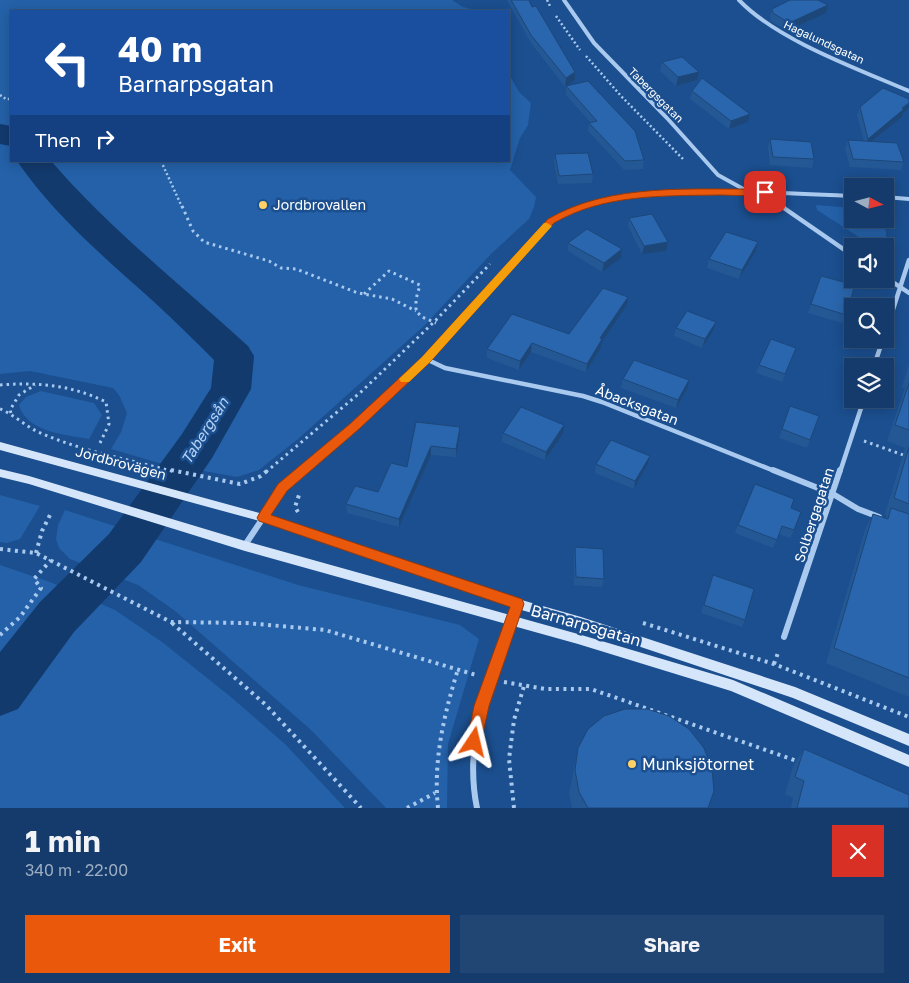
<!DOCTYPE html>
<html lang="en">
<head>
<meta charset="utf-8">
<style>
	:root { --surface:#143b6b; --page:#214673; --text:#f1f3f6; --muted:#9dadc1; --line:#33557e; --accent:#ea580c }
	body { margin:0; font-family:"Golos Text",sans-serif; background:var(--page); color:var(--text); height:100vh; display:flex; flex-direction:column; font-size:19px; white-space:nowrap }
	* { box-sizing:border-box; margin:0 }
	p { font-size:16px; color:var(--muted) }
	.icon { flex:none; width:28px; height:28px; fill:none; stroke:currentColor; stroke-width:2; stroke-linecap:round; stroke-linejoin:round }
	.map { position:relative; height:808px; overflow:hidden }
	.sheet { display:flex; flex-direction:column; background:var(--surface); flex:1 }
	.sheet>* { flex:none }
	.banner { position:absolute; left:10px; top:10px; width:500px; height:152px; border-radius:0px; box-shadow:0 2px 12px #0003,0 0 0 1px var(--line); background:#1a4fa0; color:#fff; overflow:hidden }
	.needle { width:32px; rotate:97deg }
	.tools { position:absolute; left:844px; top:178px; display:grid; gap:10px }
	.tools a { display:grid; place-items:center; width:50px; height:50px; border-radius:0px; background:var(--surface); box-shadow:0 2px 12px #0003,0 0 0 1px var(--line); font-size:25px }
	.pin { position:absolute; display:grid; place-items:center; width:42px; height:42px; color:#fff; margin:-21px; border-radius:10px; box-shadow:0 2px 8px #0006 }
	.me { position:absolute; width:55px; margin:-28px; rotate:10deg; stroke-linejoin:round; filter:drop-shadow(0 0 4px #0008) }
	.turn { display:flex; align-items:center; gap:18px; height:105px; padding:0 25px; font-size:22px }
	.turn .icon { width:65px; height:65px; stroke-width:2.5 }
	.turn b { display:block; font-size:35px; line-height:42px }
	.then { display:flex; align-items:center; height:48px; padding:0 25px; background:#0003; gap:10px; font-size:19px }
	.round { display:grid; place-items:center; flex:none; width:52px; height:52px; border-radius:0px; background:var(--page) }
	.headline { display:flex; align-items:center; justify-content:space-between; height:85px; padding:0 25px }
	h1 { font-size:30px; font-weight:700; line-height:38px }
	.action { display:flex; gap:10px; margin-top:auto; padding:10px 25px }
	.action a { flex:1; height:58px; border-radius:0px; background:var(--accent); color:#fff; font-size:20px; font-weight:700; line-height:58px; text-align:center }
	.action a+a { background:var(--page); color:var(--text) }
	.map>svg:first-child { display:block }
</style>
</head>
<body>
<div class="map">
<svg width="909" height="808" viewBox="0 0 909 808">
	<rect width="100%" height="100%" fill="#1b4f8f"/>
	<path fill="#2461a8" d="M0 0H452L463 7 471 9 470 11H11V161H509V74L519 92 531 103 528 125 520 138 510 170 536 197 534 207 529 219 491 254 424 326 298 439 259 470 237 477 159 463 111 449 121 432 127 413 119 395 113 388 30 371 0 374Z
		M816 205 852 208V219H883L886 233V243L880 246H873L817 210Z
		M41 391 94 403 102 415 89 439C66 435 26 432 19 405L26 397Z
		M0 495 40 506 20 539 7 543 0 542Z
		M65 510 298 585 460 625 479 639 448 744 447 808H386L310 729 175 611 138 585 70 559 59 548 56 539 58 525Z
		M0 565 50 582 115 610 162 642 231 697 285 744 345 808H0Z"/>
	<g fill="none" stroke-linecap="round" stroke-linejoin="round">
		<path fill="#123a6d" fill-rule="evenodd" d="M0 124 11 126V146L0 144Z
			M17 161H51C110 229 181 285 248 346L254 356 251 389 212 458 141 562 74 632 18 709 0 716V652L40 602 109 534 182 434 211 388 214 360C194 340 174 320 153 301 105 258 54 215 17 161Z"/>
		<path stroke="#a9c9ee" stroke-width="2.5" stroke-dasharray="2 2.5" stroke-linecap="butt" d="M547 0 550 6
			M556 16 580 50
			M586 56 621 96 683 159
			M0 95 6 99H11
			M161 161 182 207
			M860 185 878 186"/>
		<path stroke="#a9c9ee" stroke-width="3" stroke-dasharray="2.5 4" stroke-linecap="butt" d="M182 206 193 231 204 242 269 261 281 268 296 269 358 293 392 299 416 311
			M364 294 389 271 420 285 416 299V311L422 317 436 323
			M0 385C37 382 72 385 106 402L109 424 100 443
			M0 409C15 415 27 428 43 434 85 452 132 460 175 472
			M11 413 10 410 19 395 35 385
			M864 441 909 457
			M266 472 362 391 434 322 490 264"/>
		<path stroke="#a9c9ee" stroke-width="4" stroke-dasharray="3 4.5" stroke-linecap="butt" d="M171 470 240 484 261 476 268 470
			M298 512 295 507 299 495
			M0 549 36 553 171 622 246 623 325 630 476 675
			M36 553 42 531 51 513
			M172 623 266 705 361 808
			M643 623 774 664 909 717
			M0 635 20 617 41 588 34 579 51 560
			M774 664 779 650
			M504 682 545 689H591L800 762
			M407 808 435 793
			M438 808C433 760 444 715 458 669
			M514 808 509 759 514 720 524 686"/>
		<path stroke="#a9c9ee" stroke-width="4" d="M564 0 594 43 667 118 718 175 747 191 784 207
			M739 0C777 40 858 69 909 91
			M885 197 909 199
			M580 207C608 197 638 195 667 194 729 190 790 193 852 196"/>
		<path stroke="#a9c9ee" stroke-width="4.5" d="M781 206 852 255
			M885 277 909 293
			M885 334 909 260
			M426 359 445 368 583 396 602 402 777 472
			M874 366 883 339
			M302 472 355 426 426 359 551 221 584 206
			M840 472 864 399"/>
		<path stroke="#a9c9ee" stroke-width="6" d="M773 470 833 494 858 509 879 517
			M245 545 283 488 304 470
			M784 637 840 470
			M477 808C462 736 493 670 517 604"/>
		<path fill="#d6e6fa" fill-rule="evenodd" d="M0 442 263 514 518 599 581 617 795 687 909 734V746L793 698 581 627 518 609 263 522 0 450Z
			M0 469 29 476 245 541 578 634 733 680 909 755V767L731 691 578 644 245 551 29 484 0 477Z"/>
	</g>
	<path fill="#245895" d="M507 0H529L532 7 575 72V80L565 87 531 43Z
		M828 5 826 13 787 31 771 21 770 17 772 9Z
		M662 62 697 80 676 86 660 71Z
		M566 86 644 160 643 169 624 170 588 131 589 123 590 122 566 95Z
		M692 91 750 114 748 122 729 129 690 99Z
		M909 99V108L903 113 902 117 872 142 904 162 901 170 850 167 845 149 848 140 864 141 857 115 860 107Z
		M770 139 814 159 812 168 770 165 768 148Z
		M555 154 593 174 592 183 558 184 554 162Z
		M629 218 668 242 666 251 642 254 628 226Z
		M758 242 756 251 739 279 707 268 709 259Z
		M568 243 622 249 621 258 602 272 568 251Z
		M821 276 846 315 842 323 808 313Z
		M627 305 602 342 601 348 586 372 531 352 519 370 487 358V349L569 334Z
		M676 328 713 331 702 348 674 336Z
		M796 348 782 382 756 373 759 365Z
		M909 364V697L826 663 865 530 873 514 885 519 887 515 885 514 905 448 887 441 905 388 902 387Z
		M623 379 687 389 676 408 621 388Z
		M790 406 819 416 807 448 779 438Z
		M416 422 460 435 456 457 431 455 399 527 347 513 346 504 378 492 407 467Z
		M503 433 563 434 545 460 502 442Z
		M650 456 648 464 634 489 595 473 596 464Z
		M791 508 794 530 790 538 779 534 773 548 735 533 738 525Z
		M575 547 604 579 602 587 574 585V555Z
		M713 575 745 620 742 627 701 613Z
		M578 748 708 808H572L569 794 573 773Z
		M804 749 909 808H791L793 798 785 794 793 766Z"/>
	<path fill="#1d4779" d="M828 5 826 13 787 31 789 23Z
		M575 72V80L565 87 566 78Z
		M699 72 697 80 676 86 678 77Z
		M909 103V108L903 113 902 117 865 147 868 139Z
		M750 114 748 122 729 129 731 121Z
		M668 242 666 251 642 254 644 246Z
		M758 242 756 251 739 279 742 270Z
		M622 249 621 258 602 272 604 263Z
		M628 297 627 305 602 342 601 348 586 372 587 364 600 338Z
		M716 322 713 331 702 348 705 339Z
		M532 343 531 352 519 370 520 361Z
		M689 380 687 389 676 408 678 400Z
		M564 425 563 434 545 460 546 452Z
		M460 427V435L456 457V449Z
		M431 446V455L399 527V519Z
		M650 456 648 464 634 489 635 481Z"/>
	<path fill="#2a66ad" stroke="#1d4779" d="M511 0H529L532 7 536 6 575 72 566 78 531 35Z
		M790 0H818L828 5 789 23 773 13 772 9Z
		M682 57 699 72 678 77 662 62Z
		M702 78 750 114 731 121 692 91Z
		M588 81 635 131 644 160 625 161 589 123 597 121 566 86Z
		M883 88 909 99V103L902 108 904 109 868 139 860 107Z
		M770 139 811 142 814 159 773 157Z
		M848 140 897 143 904 162 853 159Z
		M588 153 593 174 559 176 555 154Z
		M652 214 668 242 644 246 629 218Z
		M587 229 622 249 604 263 568 243Z
		M726 232 758 242 742 270 709 259Z
		M821 276 855 285 846 315 811 304Z
		M603 288 628 297 600 338 602 339 587 364 532 343 520 361 487 349 512 314 569 334Z
		M687 311 716 322 705 339 676 328Z
		M771 339 796 348 785 374 759 365Z
		M634 360 689 380 678 400 623 379Z
		M909 383V430L895 425Z
		M790 406 819 416 810 440 782 429Z
		M521 407 564 425 546 452 503 433Z
		M416 422 460 427 456 449 431 446 399 519 346 504 355 486 378 492 391 463 407 467Z
		M611 440 650 456 635 481 596 464Z
		M909 447V504L894 498Z
		M755 484 794 499 791 508 801 512 794 530 782 526 777 540 738 525Z
		M891 508 909 514V678L834 648 873 514 888 519Z
		M575 547 603 549 604 579 576 577Z
		M713 575 754 589 745 620 704 605Z
		M625 709H647L669 716 689 729 704 748 712 769 714 791 708 808H588L579 792 575 770 578 748 588 729 604 716Z
		M804 749 909 795V808H797L804 781 795 777Z"/>
	<path fill="#ea580c" stroke="#983908" d="M765 189 768 190V194C753 197 734 195 718 195 662 196 604 194 554 223L430 362 359 429 287 491 271 515 522 599 524 604 489 706 481 742 479 747 474 749 469 747 467 742 474 706 510 607 259 521 257 518 259 514 278 484 351 423 422 357 548 219C611 182 694 190 765 189Z"/>
	<path fill="#f59e0b" d="M544 223H547L552 226 430 362 409 382H401L399 379 401 377 422 357Z"/>
	<g fill="#ffd166" stroke="#1b4f8f" stroke-width="2">
		<circle cx="263" cy="205" r="5"/>
		<circle cx="632" cy="764" r="5"/>
	</g>
	<g text-anchor="middle" stroke-width="5" stroke-linejoin="round" paint-order="stroke">
		<g font-size="11" fill="#fff" stroke="#1b4f8f">
			<text transform="translate(824 42) rotate(25)" y="4">Hagalundsgatan</text>
			<text transform="translate(656 95) rotate(45)" y="4">Tabergsgatan</text>
		</g>
		<g font-size="14" fill="#fff" stroke="#1b4f8f" text-anchor="start">
			<text x="273" y="210">Jordbrovallen</text>
		</g>
		<g font-size="14" fill="#fff" stroke="#1b4f8f">
			<text transform="translate(637 405) rotate(21)" y="5">Åbacksgatan</text>
			<text transform="translate(121 463) rotate(15)" y="5">Jordbrovägen</text>
			<text transform="translate(814 515) rotate(-72)" y="5">Solbergagatan</text>
		</g>
		<g font-size="15" font-style="italic" fill="#b5d3f5" stroke="#1b4f8f">
			<text transform="translate(205 431) rotate(-58)" y="5">Tabergsån</text>
		</g>
		<g font-size="16" fill="#fff" stroke="#1b4f8f">
			<text transform="translate(586 625) rotate(16)" y="6">Barnarpsgatan</text>
		</g>
		<g font-size="16" fill="#fff" stroke="#1b4f8f" text-anchor="start">
			<text x="642" y="770">Munksjötornet</text>
		</g>
	</g>
</svg>
<div class="tools">
<a><svg class="needle" viewBox="-14 -14 28 28"><path d="M0-13l5 13h-10z" fill="#e53935"/><path d="M0 13l5-13h-10z" fill="#9dadc1"/></svg></a>
<a><svg class="icon" aria-label="sound" viewBox="0 0 24 24"><path d="M4 9h4l5-4v14l-5-4H4zM17 9q2 3 0 6"/></svg></a>
<a><svg class="icon" aria-label="search" viewBox="0 0 24 24"><circle cx="10" cy="10" r="6"/><path d="M15 15l6 6"/></svg></a>
<a><svg class="icon" aria-label="layers" viewBox="0 0 24 24"><path d="M12 4l9 5-9 5-9-5zM3 14l9 5 9-5"/></svg></a>
</div>
<div class="pin" style="left:765px;top:192px;background:#d93025"><svg class="icon" aria-label="arrive" viewBox="0 0 24 24"><path d="M6 21V4h12l-3 4 3 4H6"/></svg></div>
<svg class="me" style="left:474px;top:742px" viewBox="-20 -20 40 40"><path d="M0-17L14 15 0 8-14 15z" fill="#ea580c" stroke="#fff" stroke-width="4"/></svg>
<div class="banner">
<div class="turn"><svg class="icon" aria-label="left" viewBox="0 0 24 24"><path d="M17 20v-9H6M10 6l-5 5 5 5"/></svg><div><b>40 m</b>Barnarpsgatan</div></div>
<div class="then">Then<svg class="icon" aria-label="right" viewBox="0 0 24 24"><path d="M7 20v-9h11M14 6l5 5-5 5"/></svg></div>
</div>
</div>
<section class="sheet">
<div class="headline"><div><h1>1 min</h1><p>340 m · 22:00</p></div><a class="round" style="background:#d93025;color:#fff"><svg class="icon" aria-label="close" viewBox="0 0 24 24"><path d="M6 6l12 12M18 6L6 18"/></svg></a></div>
<div class="action"><a>Exit</a><a>Share</a></div>
</section>
</body>
</html>
